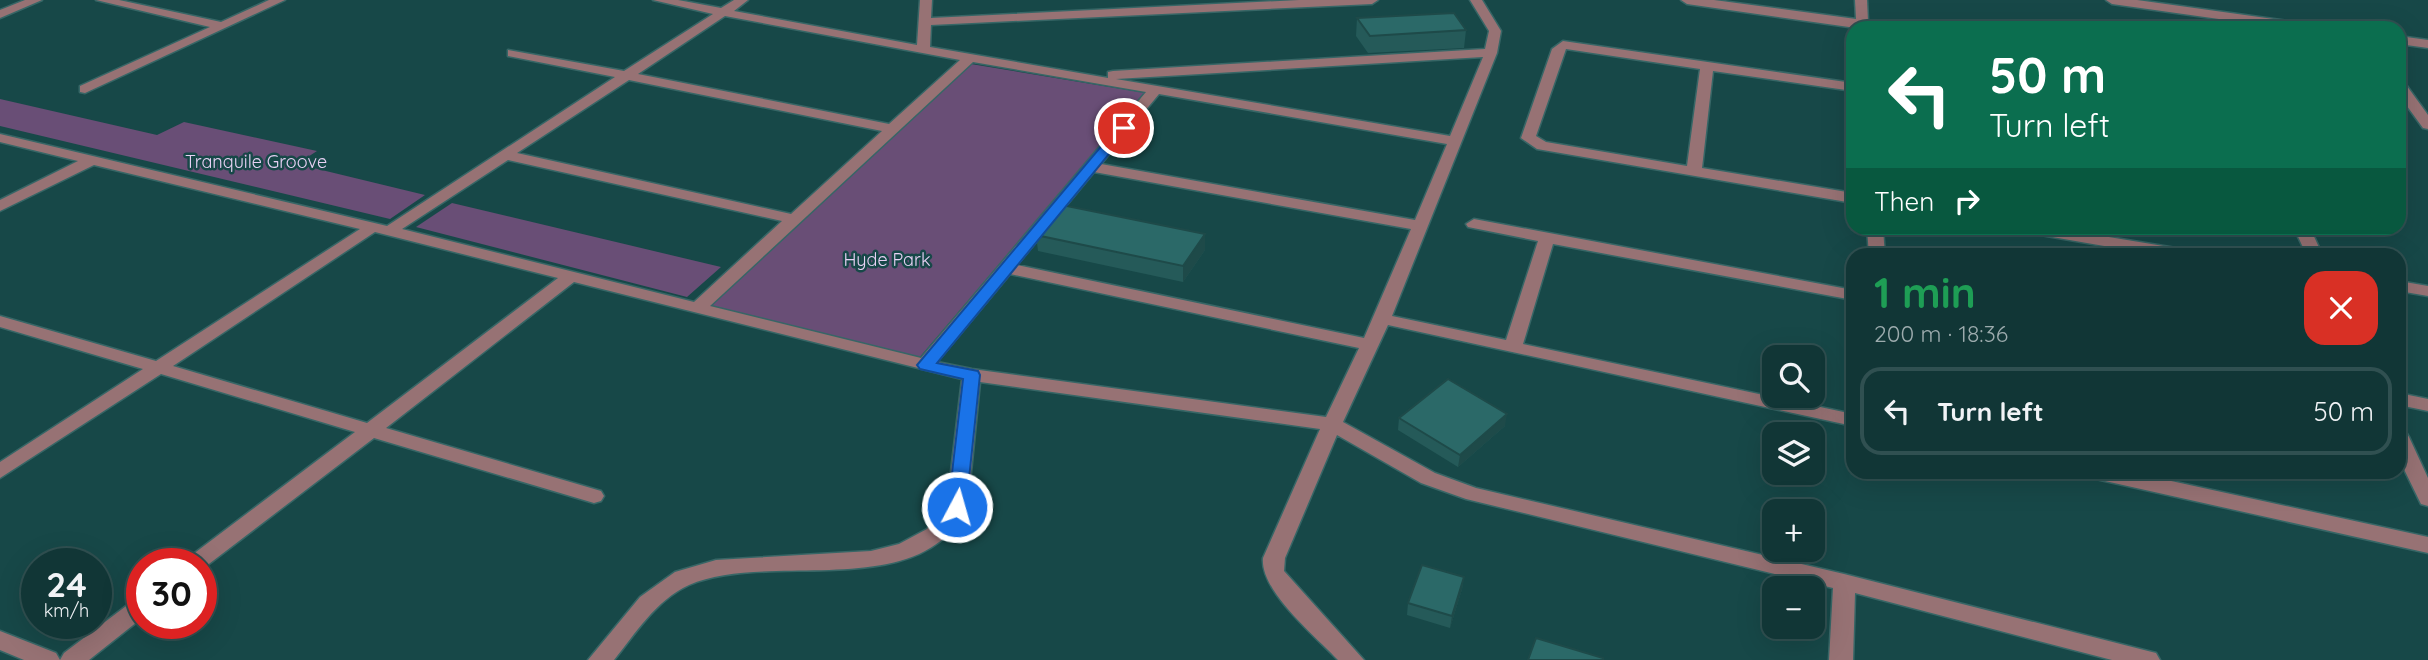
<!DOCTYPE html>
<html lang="en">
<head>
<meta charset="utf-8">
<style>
	:root { --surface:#113636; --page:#1e4142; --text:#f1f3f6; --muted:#9cabad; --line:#305051 }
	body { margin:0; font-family:Quicksand,sans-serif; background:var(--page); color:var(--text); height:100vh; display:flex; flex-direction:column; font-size:26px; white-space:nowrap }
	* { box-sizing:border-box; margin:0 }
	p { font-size:23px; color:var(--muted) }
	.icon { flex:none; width:38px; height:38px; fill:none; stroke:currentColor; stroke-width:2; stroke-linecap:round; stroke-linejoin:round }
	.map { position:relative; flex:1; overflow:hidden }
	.side { position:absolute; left:1846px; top:248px; width:560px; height:231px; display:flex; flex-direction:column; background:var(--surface); border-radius:21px; box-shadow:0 7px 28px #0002,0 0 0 2px var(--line) }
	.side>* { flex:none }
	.guide { position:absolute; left:1846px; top:21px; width:560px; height:214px; border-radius:21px; box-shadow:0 7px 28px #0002,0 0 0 2px var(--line); background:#0b6e4f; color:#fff; overflow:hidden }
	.controls { position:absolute; left:1762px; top:345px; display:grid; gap:14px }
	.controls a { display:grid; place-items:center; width:63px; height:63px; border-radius:14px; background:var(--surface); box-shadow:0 7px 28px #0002,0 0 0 2px var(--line); font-size:35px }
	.speed { position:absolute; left:21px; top:548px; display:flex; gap:14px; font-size:35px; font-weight:700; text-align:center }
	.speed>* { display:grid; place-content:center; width:91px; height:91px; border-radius:50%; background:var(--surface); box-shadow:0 7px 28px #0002,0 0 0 2px var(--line); line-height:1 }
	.speed small { font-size:18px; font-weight:400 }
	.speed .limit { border:10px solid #d22; background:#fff; color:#111 }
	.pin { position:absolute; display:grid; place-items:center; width:60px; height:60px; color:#fff; margin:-30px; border:4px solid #fff; border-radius:50%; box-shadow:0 2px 7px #0007 }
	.me { position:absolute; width:77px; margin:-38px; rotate:6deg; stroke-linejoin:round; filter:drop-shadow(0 0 5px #0008) }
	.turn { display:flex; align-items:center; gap:24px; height:147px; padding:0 28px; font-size:32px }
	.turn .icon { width:91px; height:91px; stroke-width:2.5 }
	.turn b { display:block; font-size:49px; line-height:60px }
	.then { display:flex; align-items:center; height:66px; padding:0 28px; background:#0003; gap:14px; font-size:26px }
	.round { display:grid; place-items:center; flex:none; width:74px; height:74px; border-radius:21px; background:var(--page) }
	.head { display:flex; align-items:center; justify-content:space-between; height:119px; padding:0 28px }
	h1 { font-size:42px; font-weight:800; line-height:52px; color:#1e9e55 }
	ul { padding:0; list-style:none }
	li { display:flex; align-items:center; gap:21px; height:88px; margin:0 14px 10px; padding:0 14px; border:4px solid var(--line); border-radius:21px }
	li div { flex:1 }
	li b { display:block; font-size:26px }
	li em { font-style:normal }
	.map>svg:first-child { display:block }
</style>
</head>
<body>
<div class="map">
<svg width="2428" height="660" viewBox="0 0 2428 660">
	<rect width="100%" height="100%" fill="#174848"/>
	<path fill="#694e76" d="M971 64 1146 93 919 358 708 306Z
		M0 99 157 135 184 122 317 151 297 164 425 195 390 219 0 126Z
		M452 203 721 267 687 297 416 227Z"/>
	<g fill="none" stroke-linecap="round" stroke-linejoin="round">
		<g stroke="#376666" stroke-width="3">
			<path id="minor" d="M25 0H42L0 18V10Z
				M96 0H119L221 22 269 0H285L85 93 80 92V86L210 27Z
				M653 0H678L721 8 734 0H748L734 11 917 45 920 0H932L931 18 1299 0H1378L1372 4 931 25 930 47 1108 78V72L1113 71 1485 49 1489 31 1470 0H1482L1501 31 1497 53 1392 316 1506 340 1538 241 1468 227 1466 224 1474 219 1853 290V300L1553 244 1523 344 1853 414V426L1388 325 1343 422 1435 473 1476 488 1844 574 2148 651 2156 653 2160 660H2112L1855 593 1853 660H1829L1833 588 1466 499 1421 483 1337 435 1285 558 1284 571 1364 660H1338C1315 636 1260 591 1263 558L1320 429 980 382C977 412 974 442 971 472 970 484 971 499 966 509 920 604 766 550 689 585 656 600 635 634 614 660H588L640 597 675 572 716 560 871 551 899 544 927 529 947 505 962 379 574 282 386 428 601 491 604 496 601 501 594 503 374 438 201 570V564H186L188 558 355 432 161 374 0 478V462L143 369 0 327V316L156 361 360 229 94 165 0 211V200L78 161 0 142V134L387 226 615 77 508 56V50L624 71 713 14ZM725 16 960 60 889 124 638 74ZM1483 57 1450 136 1116 79ZM973 62 1146 92 921 358 710 306ZM629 80 882 131 791 214 517 153ZM1159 94 1447 144 1415 220 1101 164ZM508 160 782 221 694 302 402 229ZM1094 172 1411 229 1364 338 1017 265ZM375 232 558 278 367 423 173 366ZM1010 274 1359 348 1326 417 972 369 937 362Z
				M1681 0H1714L1856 19 1855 0H1867L1868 21 1895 24 1901 28H1856L1687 4Z
				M2106 0H2137L2309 24 2315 28H2283L2112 4Z
				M2399 36 2428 40V48L2399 44Z
				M1563 41 1853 83V91L1713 71 1702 168 1853 193V203L1537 149 1521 138 1552 49ZM1566 49 1700 69 1687 166 1546 142 1536 136Z
				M2399 81 2404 82 2428 115V129L2423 128 2399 95Z
				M1867 228H1883L1885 256H1869Z
				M2021 228H2054L2194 251 2202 256H2162L2029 233Z
				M2294 228H2310L2323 256H2307Z
				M2399 281 2428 286V296L2399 291Z
				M2399 393 2428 399V411L2399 405Z
				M2399 431 2406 432 2409 437 2428 478V506L2421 504 2399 459Z
				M2086 472H2130L2428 537V553L2096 479 2089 477Z
				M142 597V618L89 660H60L64 653 134 600Z
				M0 631 56 653 60 660H24L0 650Z"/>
		</g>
		<use href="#minor" fill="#977274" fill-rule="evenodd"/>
	</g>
	<path fill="#255a59" d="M1357 18 1466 30 1464 48 1368 53 1356 36Z
		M1036 235 1205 250 1183 282 1038 251Z
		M1399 418 1505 426 1458 467 1398 430Z
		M1464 577 1462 589 1450 628 1407 615 1408 603Z"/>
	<path fill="#1e4a49" d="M1205 234V250L1183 282V266Z
		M1507 414 1505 426 1458 467 1460 455Z
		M1464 577 1462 589 1450 628 1452 616Z"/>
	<path fill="#2b6968" stroke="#1e4a49" stroke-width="2" d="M1454 13 1466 30 1370 36 1357 18Z
		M1062 205 1205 234 1183 266 1036 235Z
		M1448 379 1507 414 1460 455 1399 418Z
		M1422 565 1464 577 1452 616 1408 603Z
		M1536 638 1603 658V660H1528Z"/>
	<path fill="#1a73e8" stroke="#114b97" stroke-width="2" d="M1124 124 1130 128 1128 131 937 363 978 371 980 375 966 507 964 512H950L948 507 963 379 920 369 917 365 1119 125Z"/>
	<g text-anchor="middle" stroke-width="5" stroke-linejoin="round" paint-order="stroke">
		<g font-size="18" fill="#e8d1f4" stroke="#174848">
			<text x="256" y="168">Tranquile Groove</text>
			<text x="887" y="266">Hyde Park</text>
		</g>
	</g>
</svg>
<div class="controls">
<a><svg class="icon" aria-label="search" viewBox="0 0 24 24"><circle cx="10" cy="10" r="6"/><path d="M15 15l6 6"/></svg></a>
<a><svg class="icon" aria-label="layers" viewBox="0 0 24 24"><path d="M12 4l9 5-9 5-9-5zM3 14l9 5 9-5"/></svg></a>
<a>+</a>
<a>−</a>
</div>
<div class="speed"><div>24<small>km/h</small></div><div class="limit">30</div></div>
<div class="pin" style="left:1124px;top:128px;background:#d93025"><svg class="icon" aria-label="arrive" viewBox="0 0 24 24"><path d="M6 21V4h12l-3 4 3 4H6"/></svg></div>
<svg class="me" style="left:957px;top:507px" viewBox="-20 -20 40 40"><circle r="17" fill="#1a73e8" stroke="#fff" stroke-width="3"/><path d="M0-11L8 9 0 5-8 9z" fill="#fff"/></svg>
<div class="guide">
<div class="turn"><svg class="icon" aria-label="left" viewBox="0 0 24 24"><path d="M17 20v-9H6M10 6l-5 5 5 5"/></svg><div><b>50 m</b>Turn left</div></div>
<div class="then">Then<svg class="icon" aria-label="right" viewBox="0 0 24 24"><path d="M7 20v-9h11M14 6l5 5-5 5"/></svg></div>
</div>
<section class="side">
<div class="head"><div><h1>1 min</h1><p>200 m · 18:36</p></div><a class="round" style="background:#d93025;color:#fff"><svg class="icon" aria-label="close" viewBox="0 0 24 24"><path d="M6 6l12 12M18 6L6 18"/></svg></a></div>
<ul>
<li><svg class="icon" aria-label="left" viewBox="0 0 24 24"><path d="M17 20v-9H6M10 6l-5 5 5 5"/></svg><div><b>Turn left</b></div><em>50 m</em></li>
</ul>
</section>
</div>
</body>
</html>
